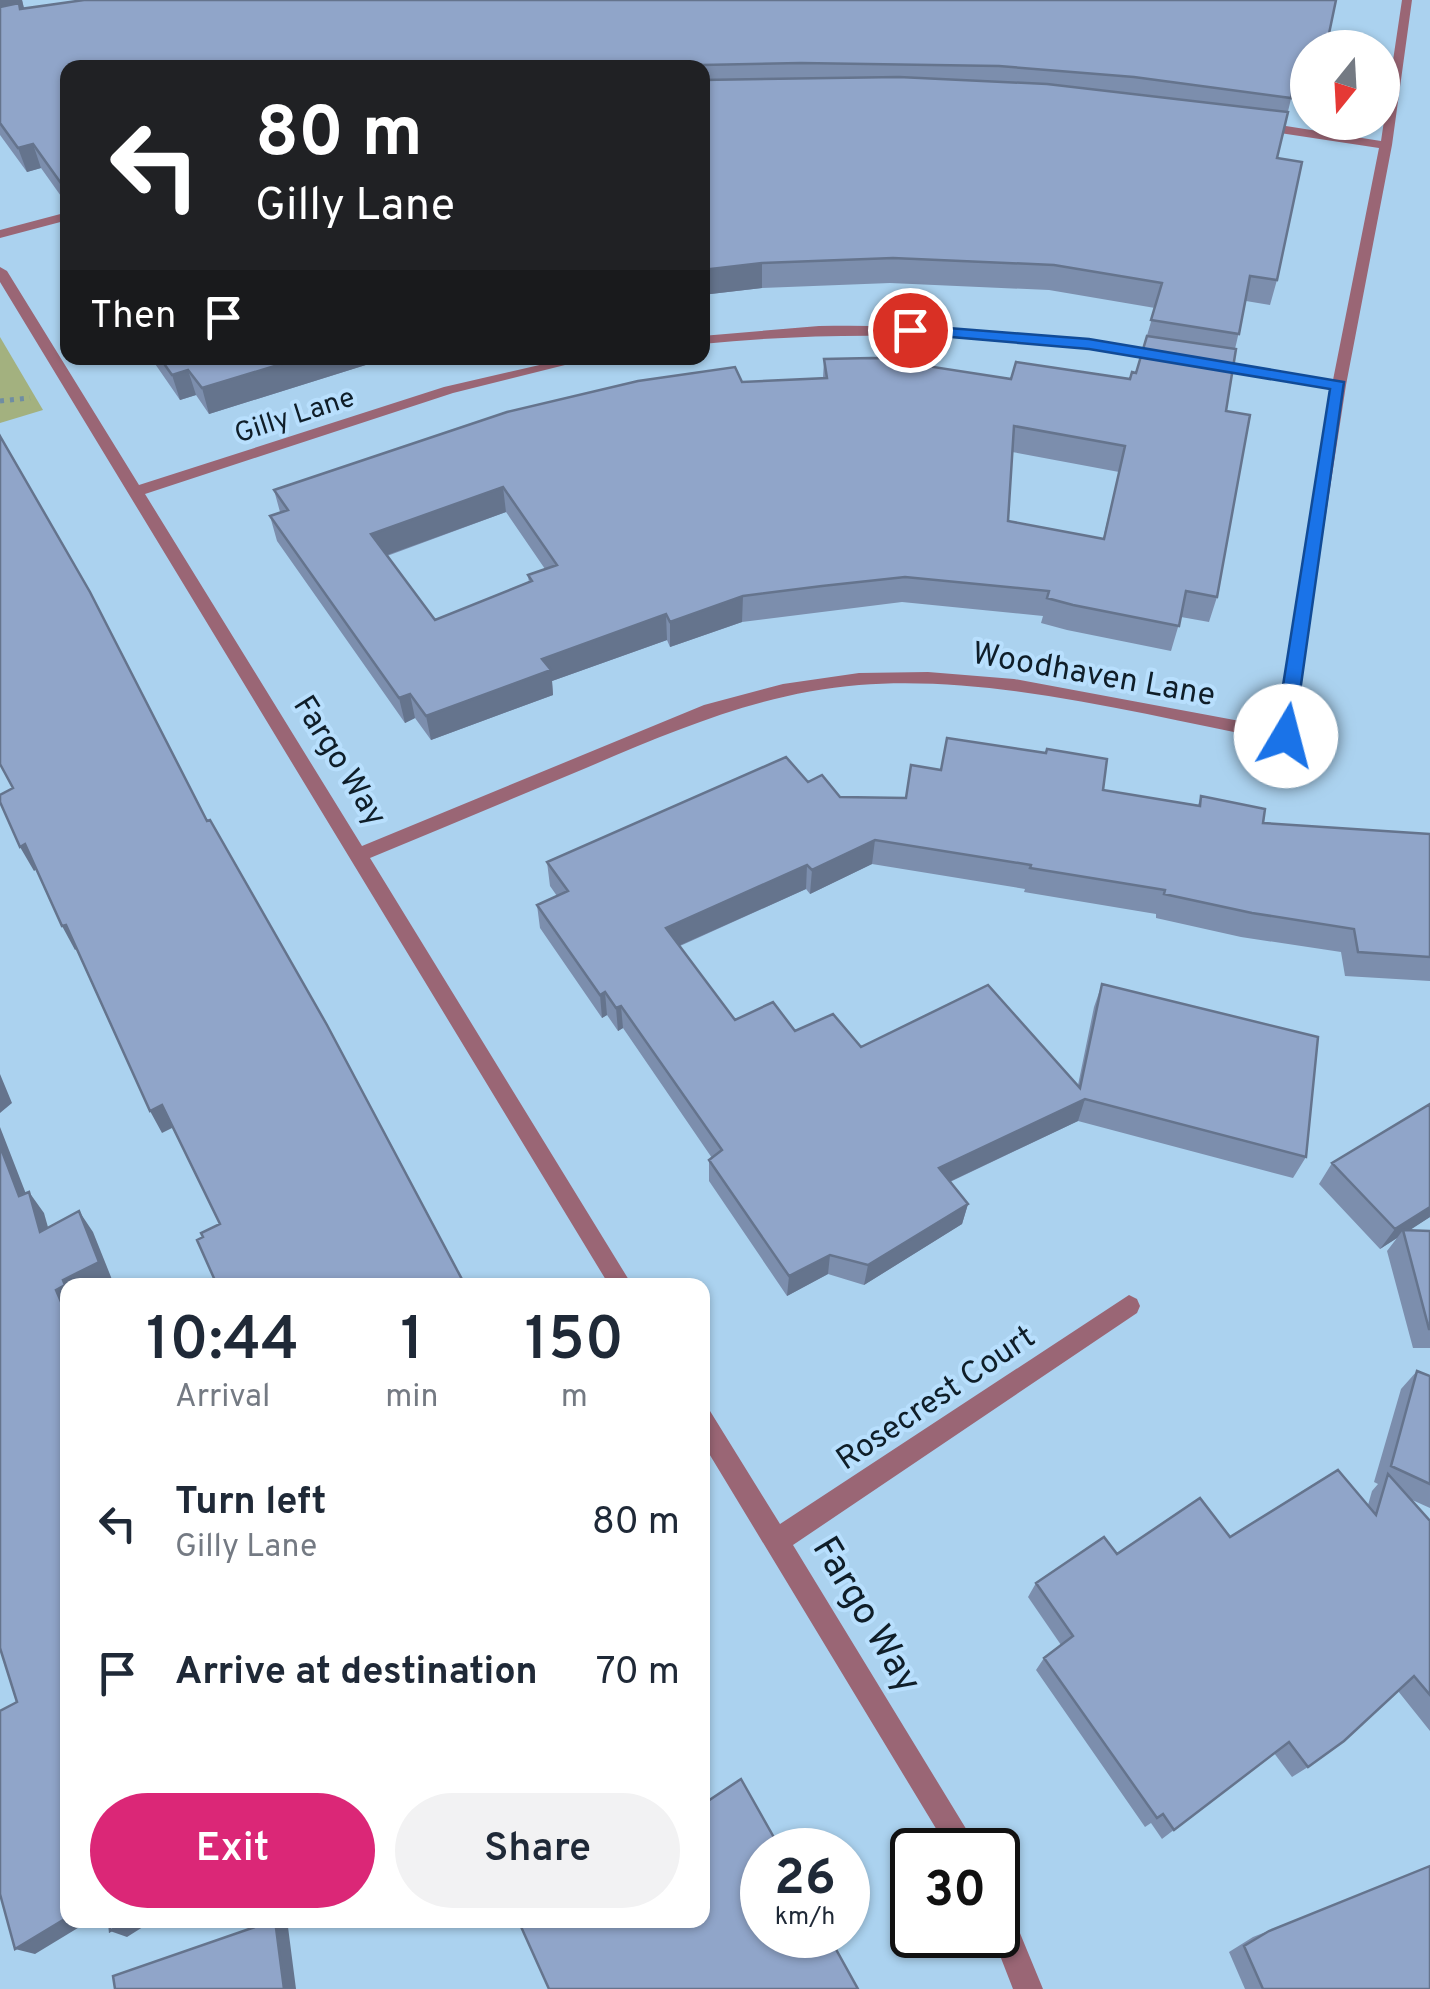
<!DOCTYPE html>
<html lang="en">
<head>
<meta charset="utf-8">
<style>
	:root { --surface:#fff; --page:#f2f2f3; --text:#1f2937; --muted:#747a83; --accent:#db2777 }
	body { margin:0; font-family:Overpass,sans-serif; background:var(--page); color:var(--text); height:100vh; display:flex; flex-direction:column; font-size:38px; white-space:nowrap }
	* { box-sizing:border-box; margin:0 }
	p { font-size:32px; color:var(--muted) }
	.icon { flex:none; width:55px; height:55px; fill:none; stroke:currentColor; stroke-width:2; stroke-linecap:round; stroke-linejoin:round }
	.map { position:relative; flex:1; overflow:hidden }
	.panel { position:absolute; left:60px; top:1278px; width:650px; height:650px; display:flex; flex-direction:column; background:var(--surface); border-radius:20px; box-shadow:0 2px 8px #0004 }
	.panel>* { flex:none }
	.banner { position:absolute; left:60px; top:60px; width:650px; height:305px; border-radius:20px; box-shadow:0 2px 8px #0004; background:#202124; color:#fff; overflow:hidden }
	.needle { width:65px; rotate:198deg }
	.fabs { position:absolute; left:1290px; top:30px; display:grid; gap:20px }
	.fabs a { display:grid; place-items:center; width:110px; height:110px; border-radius:50%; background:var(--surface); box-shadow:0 2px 8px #0004; font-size:50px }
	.speed { position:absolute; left:740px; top:1828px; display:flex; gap:20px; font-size:50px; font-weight:700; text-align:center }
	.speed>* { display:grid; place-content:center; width:130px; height:130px; border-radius:50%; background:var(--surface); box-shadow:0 2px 8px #0004; line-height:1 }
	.speed small { font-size:25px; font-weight:400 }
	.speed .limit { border:5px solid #111; border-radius:15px; background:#fff; color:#111 }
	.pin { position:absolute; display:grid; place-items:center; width:85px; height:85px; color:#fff; margin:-42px; border:5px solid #fff; border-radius:50%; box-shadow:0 2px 10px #0007 }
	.me { position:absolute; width:110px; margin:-55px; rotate:8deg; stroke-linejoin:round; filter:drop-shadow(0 0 8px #0008) }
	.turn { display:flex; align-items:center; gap:35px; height:210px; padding:0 30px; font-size:45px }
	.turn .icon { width:130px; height:130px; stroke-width:2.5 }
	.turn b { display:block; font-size:70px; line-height:85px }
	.then { display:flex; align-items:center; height:95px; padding:0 30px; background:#0003; gap:20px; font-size:38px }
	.eta { display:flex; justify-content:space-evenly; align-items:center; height:170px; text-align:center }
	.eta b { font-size:60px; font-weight:600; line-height:70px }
	.cta { display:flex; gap:20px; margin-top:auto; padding:20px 30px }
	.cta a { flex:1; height:115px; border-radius:60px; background:var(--accent); color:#fff; font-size:40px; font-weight:600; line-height:115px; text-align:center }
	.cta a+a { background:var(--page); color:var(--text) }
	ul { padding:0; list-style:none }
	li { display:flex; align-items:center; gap:30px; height:150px; padding:0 30px }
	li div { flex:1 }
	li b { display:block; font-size:38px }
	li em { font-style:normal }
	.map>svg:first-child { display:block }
</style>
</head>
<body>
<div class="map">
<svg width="1430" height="1989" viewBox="0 0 1430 1989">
	<rect width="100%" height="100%" fill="#abd2ef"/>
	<path fill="#a3b17f" d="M0 337 43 410 0 423Z"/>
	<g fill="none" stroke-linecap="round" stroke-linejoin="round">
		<path stroke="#6f8da3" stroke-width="5" stroke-dasharray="4 6" stroke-linecap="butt" d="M0 401 30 398"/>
		<path fill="#9a6675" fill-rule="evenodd" d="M1402 0H1412L1392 145 1346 385 1291 740 1285 742C1150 717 997 674 859 685 761 693 675 730 586 768 514 798 442 828 370 858L632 1285H609L0 282V267L7 271 139 485 444 387 570 358H593L453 393 145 494 362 846 704 705 783 684 859 673 928 672 1014 679 1277 728 1331 388 1207 367 1200 363 1207 359 1333 380 1379 148 1260 130 1254 126 1260 122 1381 141Z
			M68 212V220L0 238V230Z
			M819 326C937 324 1052 334 1169 352L1176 356 1169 360C1013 336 860 328 702 344V336Z
			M1129 1295 1137 1299 1140 1306 1137 1313 793 1545 979 1850H949L702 1442V1408L710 1411 780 1524Z
			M998 1900 1008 1904 1043 1989H1013L992 1935H998Z"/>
	</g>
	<path fill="#7c8ead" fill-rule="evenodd" d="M0 0H22L24 8 1308 48V87L1294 86 1277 158V280L1270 305 1246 301 1235 349 1226 411 1217 597 1209 622 1181 617 1171 651 1067 630 1041 623 1043 616 902 602 742 622 670 647 667 640 552 681 553 695 431 740 415 718 405 723 277 541 270 516 280 512 274 490 742 382 823 378 824 359 933 367 1011 379H1130L1136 373 1155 308 1049 290 890 283 762 288 702 295V68H68V206L41 168 27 172 0 135ZM1012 452 1119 472 1103 539 1008 521ZM506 512 545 569 528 575 529 583 435 620 387 556Z
		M151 358H388L209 414 196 395 180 400Z
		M941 770 1103 790 1198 805 1201 796 1263 823 1430 834V981L1345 976 1341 952 1241 937 1156 918V914L1024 892 1025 889 872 864 810 894 806 889 680 946 735 1020 795 1031 861 1047 1078 1085 1094 1007 1102 984 1306 1157 1293 1178 1078 1121 950 1182 968 1204 962 1224 864 1285 828 1274 787 1296 709 1181V1160L712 1158 623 1028 618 1031 607 1015 602 1018 540 928 537 905 557 896 550 886 547 862 808 782 840 797 906 798Z
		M1430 1104V1217L1409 1230 1430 1231V1348H1413L1387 1251 1397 1238 1380 1249 1319 1184 1332 1163Z
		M1417 1371 1430 1376V1508L1410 1499 1430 1521V1731L1398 1691 1308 1767 1292 1777 1274 1753 1162 1839 1151 1823 1145 1827 1036 1670 1044 1658 1061 1645 1028 1597 1036 1583 1368 1505 1372 1491 1378 1484 1374 1482 1401 1389Z
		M1430 1866V1989H1245L1229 1952 1253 1937Z"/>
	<path fill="#65748d" d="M0 0H22L25 13 0 20Z
		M33 144 41 168 27 172 18 148Z
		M762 263V288L702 295V270Z
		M301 358H388L209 414 202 388Z
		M188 370 196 395 180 400 172 375Z
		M503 487 506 512 376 559 371 534Z
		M743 596 742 622 670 647V622Z
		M666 614 667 640 552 681 553 695 431 740 426 716 542 659Z
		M410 694 415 718 405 723 399 698Z
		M875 840 872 864 810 894 812 870Z
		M25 844 38 868 34 871 20 847Z
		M807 865 806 889 667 951 666 928Z
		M66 925 78 948 75 950 62 926Z
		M605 992 607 1015 602 1018 600 995Z
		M621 1006 623 1028 618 1031 616 1008Z
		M0 1074 12 1103 0 1113Z
		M1085 1099 1078 1121 934 1189 939 1168Z
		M162 1105 174 1127 162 1133 150 1111Z
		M0 1127 35 1217 19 1196 0 1146Z
		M29 1192 44 1213 55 1252 40 1232Z
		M968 1204 962 1224 864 1285 868 1265Z
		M1430 1207V1217L1404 1234 1403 1230 1397 1238 1380 1249 1395 1229Z
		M79 1211 93 1232 113 1282 107 1285H68V1318L56 1290 63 1280Z
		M830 1255 828 1274 787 1296 789 1276Z
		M68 1917V1920H91L35 1954 15 1949Z
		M127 1920H154L127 1937 110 1931Z
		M275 1920 288 1927 296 1989H284Z"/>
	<path fill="#90a5c9" stroke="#65748d" stroke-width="2.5" fill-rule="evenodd" d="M84 0H1336L1326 48H1308V63L1300 61 1291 98 1134 77 999 66 801 63 702 65 700 68H68V193L33 144 18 148 0 123V7L19 3 20 9Z
		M899 77 1047 84 1288 112 1277 158 1302 162 1277 280 1250 276 1239 334 1151 320 1162 283 1054 265 893 258 762 263 702 270V80Z
		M1147 336 1236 349 1226 411 1250 415 1217 597 1186 591 1179 626 1073 605 1047 598 1049 591 905 577 822 586 743 596 670 622 666 614 542 659 551 670 426 716 410 694 399 698 270 516 288 510 274 490 507 412 638 381 735 367 742 382 827 378 824 359 872 358 931 359 933 367 1011 379 1016 362 1130 379 1132 372 1136 373ZM1014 426 1125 446 1104 539 1008 521ZM503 487 557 565 528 575 532 581 435 620 371 534Z
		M160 358H301L202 388 188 370 172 375Z
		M0 436 90 592 207 821 210 820 327 1025 465 1285H217L197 1240 203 1237 201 1233 220 1224 162 1105 150 1111 66 925 62 926 25 844 20 847 0 802V795L13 788 0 764Z
		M947 738 1046 753 1047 749 1107 759 1103 790 1200 806 1201 796 1265 809 1263 823 1430 834V957L1358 952 1354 929 1252 913 1164 894 1165 890 1030 868 1031 865 875 840 812 870 807 865 666 928 735 1020 773 1002 795 1031 833 1014 861 1047 988 985 1080 1088 1102 984 1318 1037 1306 1157 1085 1099 939 1168 968 1204 868 1265 830 1255 789 1276 709 1160 722 1150 621 1006 616 1008 605 992 600 995 537 905 568 891 547 862 786 757 808 782 822 775 840 797 906 798 911 765 941 770Z
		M1430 1104V1207L1395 1229 1332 1163Z
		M0 1146 19 1196 29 1192 40 1232 79 1211 99 1262 63 1280 65 1285 56 1290 68 1318V1917L15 1949 0 1894V1711L17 1702 0 1648Z
		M1403 1230 1430 1231V1329H1429Z
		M1417 1371 1430 1376V1484L1391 1466Z
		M1338 1470 1376 1515 1388 1474 1430 1521V1695L1414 1676 1344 1741 1308 1767 1289 1742 1174 1830 1163 1814 1157 1818 1044 1658 1073 1636 1036 1583 1104 1537 1117 1554 1200 1498 1230 1537Z
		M741 1779 781 1850H762V1935H828L858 1989H549L518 1920H702V1805Z
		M1430 1866V1989H1263L1244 1946 1269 1931Z
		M109 1920H127L110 1931Z
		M275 1920 284 1989H115L113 1976Z"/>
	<path fill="#1a73e8" stroke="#114b97" stroke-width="2.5" d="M910 325 1089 339 1344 382 1293 741 1286 743 1275 736 1330 389 1089 349 905 333V327Z"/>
	<g text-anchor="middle" stroke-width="8" stroke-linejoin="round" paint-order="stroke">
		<g font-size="28" fill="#0f1e29" stroke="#b8dffd">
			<text transform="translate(294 414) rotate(-18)" y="10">Gilly Lane</text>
		</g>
		<g font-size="32" fill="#0f1e29" stroke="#b8dffd">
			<text transform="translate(1094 673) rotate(10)" y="11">Woodhaven Lane</text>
			<text transform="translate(341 760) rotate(58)" y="11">Fargo Way</text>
			<text transform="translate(935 1397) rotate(-34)" y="11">Rosecrest Court</text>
		</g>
		<g font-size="38" fill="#0f1e29" stroke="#b8dffd">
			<text transform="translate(868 1614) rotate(59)" y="13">Fargo Way</text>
		</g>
	</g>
</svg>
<div class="fabs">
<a><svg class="needle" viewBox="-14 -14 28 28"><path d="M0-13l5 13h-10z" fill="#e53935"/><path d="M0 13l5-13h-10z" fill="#747a83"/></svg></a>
</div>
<div class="speed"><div>26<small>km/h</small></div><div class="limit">30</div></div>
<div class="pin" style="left:910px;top:330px;background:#d93025"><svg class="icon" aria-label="arrive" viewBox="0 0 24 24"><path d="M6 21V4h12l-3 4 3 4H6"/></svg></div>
<svg class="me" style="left:1286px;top:736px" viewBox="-20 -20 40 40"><circle r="19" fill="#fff"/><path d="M0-13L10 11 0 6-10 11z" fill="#1a73e8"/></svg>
<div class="banner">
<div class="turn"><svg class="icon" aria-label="left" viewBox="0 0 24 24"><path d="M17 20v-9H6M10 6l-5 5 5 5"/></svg><div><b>80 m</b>Gilly Lane</div></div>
<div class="then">Then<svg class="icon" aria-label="arrive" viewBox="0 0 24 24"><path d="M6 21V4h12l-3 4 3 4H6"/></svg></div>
</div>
<section class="panel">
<div class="eta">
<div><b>10:44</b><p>Arrival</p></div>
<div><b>1</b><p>min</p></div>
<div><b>150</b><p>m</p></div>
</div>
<ul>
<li><svg class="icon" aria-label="left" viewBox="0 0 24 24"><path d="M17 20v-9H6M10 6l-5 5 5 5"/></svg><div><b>Turn left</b><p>Gilly Lane</p></div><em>80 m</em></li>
<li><svg class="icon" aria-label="arrive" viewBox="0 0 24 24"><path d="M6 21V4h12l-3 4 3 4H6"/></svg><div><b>Arrive at destination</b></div><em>70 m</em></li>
</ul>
<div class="cta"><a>Exit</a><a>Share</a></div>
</section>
</div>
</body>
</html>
